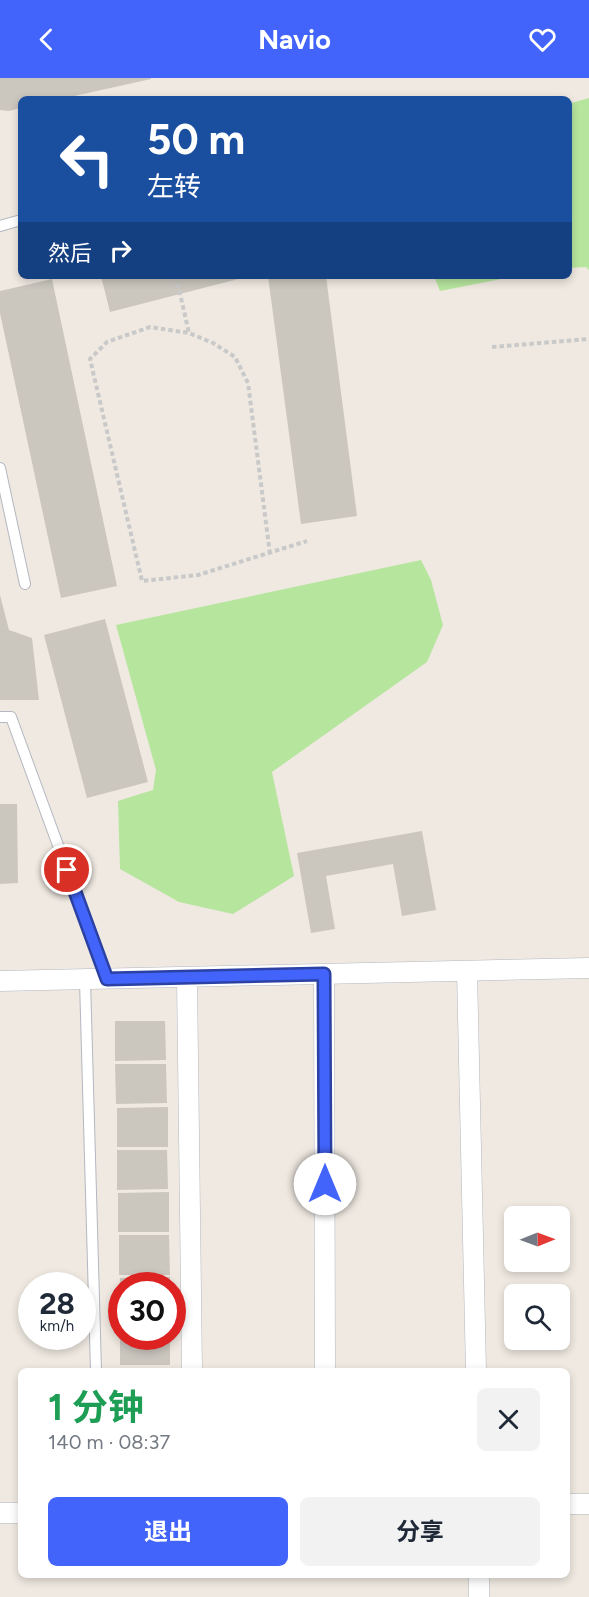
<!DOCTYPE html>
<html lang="zh">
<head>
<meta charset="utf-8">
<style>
	:root { --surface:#fff; --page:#f2f2f3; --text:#1f2937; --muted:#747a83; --accent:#4264fb }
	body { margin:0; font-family:Figtree,"Noto Sans SC",sans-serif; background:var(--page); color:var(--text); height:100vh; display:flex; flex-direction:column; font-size:22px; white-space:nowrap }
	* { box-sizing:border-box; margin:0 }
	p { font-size:20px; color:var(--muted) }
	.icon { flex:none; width:33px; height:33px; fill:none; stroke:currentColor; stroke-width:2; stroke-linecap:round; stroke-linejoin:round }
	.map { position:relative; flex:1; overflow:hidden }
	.panel { position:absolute; left:18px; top:1290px; width:552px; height:210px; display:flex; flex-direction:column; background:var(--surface); border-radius:9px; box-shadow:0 3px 9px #0003 }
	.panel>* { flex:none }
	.top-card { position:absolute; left:18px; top:18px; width:554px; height:183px; border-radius:9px; box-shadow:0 3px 9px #0003; background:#1a4fa0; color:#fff; overflow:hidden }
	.needle { width:39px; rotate:89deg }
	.controls { position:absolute; left:504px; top:1128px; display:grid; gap:12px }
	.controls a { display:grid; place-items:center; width:66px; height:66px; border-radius:9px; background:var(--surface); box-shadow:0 3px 9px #0003; font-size:30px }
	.speed { position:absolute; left:18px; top:1194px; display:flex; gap:12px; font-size:30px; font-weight:700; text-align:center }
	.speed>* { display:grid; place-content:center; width:78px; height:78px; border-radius:50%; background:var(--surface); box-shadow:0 3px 9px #0003; line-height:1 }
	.speed small { font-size:15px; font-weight:400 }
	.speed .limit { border:9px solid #d22; background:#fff; color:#111 }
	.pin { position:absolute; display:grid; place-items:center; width:51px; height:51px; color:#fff; margin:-26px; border:3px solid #fff; border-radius:50%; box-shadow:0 2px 6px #0007 }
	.me { position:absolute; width:66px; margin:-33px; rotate:0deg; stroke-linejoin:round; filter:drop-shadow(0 0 4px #0008) }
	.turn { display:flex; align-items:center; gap:21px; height:126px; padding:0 30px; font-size:27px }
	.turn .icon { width:78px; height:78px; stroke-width:2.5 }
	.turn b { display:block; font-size:42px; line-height:51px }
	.then { display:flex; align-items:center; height:57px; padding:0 30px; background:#0003; gap:12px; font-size:22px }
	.round { display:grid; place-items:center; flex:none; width:63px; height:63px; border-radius:9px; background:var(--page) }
	.overview { display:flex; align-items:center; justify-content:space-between; height:102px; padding:0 30px }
	h1 { font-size:36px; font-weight:700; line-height:45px; color:#1e9e55 }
	.button { display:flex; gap:12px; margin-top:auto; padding:12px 30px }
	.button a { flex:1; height:69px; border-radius:9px; background:var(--accent); color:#fff; font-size:24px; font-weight:700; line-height:69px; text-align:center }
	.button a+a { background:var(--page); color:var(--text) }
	header { display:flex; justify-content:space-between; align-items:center; height:78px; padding:0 30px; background:var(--accent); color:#fff; font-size:27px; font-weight:700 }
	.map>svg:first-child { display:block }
</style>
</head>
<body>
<header><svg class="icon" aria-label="back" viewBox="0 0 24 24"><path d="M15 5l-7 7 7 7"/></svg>Navio<svg class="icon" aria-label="heart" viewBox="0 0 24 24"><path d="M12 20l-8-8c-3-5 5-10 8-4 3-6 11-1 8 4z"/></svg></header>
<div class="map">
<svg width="589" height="1519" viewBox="0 0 589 1519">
	<rect width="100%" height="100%" fill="#efe9e1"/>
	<path fill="#b6e59e" d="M589 20V192L586 189 569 190 568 26Z
		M434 198H516L440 213Z
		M421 482 431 502 443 547 427 584 272 694 294 798 233 836 179 824 120 791 118 723 153 712 156 692 116 547Z"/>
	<path fill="#cbc7bf" d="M0 0H151V1L61 21H21V30L9 33 0 32Z
		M101 198H246V199L110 234Z
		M268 198H326L357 438 301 446Z
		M52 201 117 508 61 520 0 235V213Z
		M0 517 9 552 32 560 39 622H0Z
		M105 541 148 704 87 720 44 557Z
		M0 726H17L18 805 0 806Z
		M422 753 436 832 402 838 393 786 326 798 335 851 311 855 297 775Z
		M115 943H165L166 982 115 983Z
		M115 986H166L167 1025 116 1026Z
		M168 1029V1069H117V1030Z
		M117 1072H167L168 1111 117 1112Z
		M169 1114V1154H118V1115Z
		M119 1157H169L170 1197H119Z
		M170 1199V1208H120V1200Z
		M120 1258H170V1287H120Z"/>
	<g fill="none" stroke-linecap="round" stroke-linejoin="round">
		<g stroke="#b4b7c1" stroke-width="12">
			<path id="lane" d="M0 148 21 142
				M0 390 25 506
				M0 639H11L107 901
				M85 902 96 1293"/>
		</g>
		<g stroke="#b4b7c1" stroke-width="21">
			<path id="street" d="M467 893 476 1293
				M324 896 325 1293
				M187 900 192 1293
				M0 903 589 890
				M567 1426H589
				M0 1435H21
				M479 1519V1497"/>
		</g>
		<path stroke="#c9c9c9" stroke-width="4" stroke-dasharray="4.5 3" stroke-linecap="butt" d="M176 198 189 255
			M492 269 589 261
			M270 476 248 305 235 279 213 265 189 255 150 249 107 264 90 281 142 503 198 497 307 463"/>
		<use href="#lane" stroke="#fff" stroke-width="10"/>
		<use href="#street" stroke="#fff" stroke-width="20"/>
	</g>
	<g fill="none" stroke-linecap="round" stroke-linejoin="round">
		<g stroke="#2b41a3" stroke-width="15">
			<path id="route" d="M67 792 107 901 324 896 325 1106"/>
		</g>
		<use href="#route" stroke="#4264fb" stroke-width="10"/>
	</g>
</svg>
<div class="controls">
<a><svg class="needle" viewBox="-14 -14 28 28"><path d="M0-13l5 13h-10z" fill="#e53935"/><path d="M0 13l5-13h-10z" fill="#747a83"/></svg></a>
<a><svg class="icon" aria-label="search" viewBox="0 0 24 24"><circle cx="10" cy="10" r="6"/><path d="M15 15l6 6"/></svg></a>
</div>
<div class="speed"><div>28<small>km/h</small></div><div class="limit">30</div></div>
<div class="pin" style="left:67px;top:792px;background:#d93025"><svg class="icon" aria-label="arrive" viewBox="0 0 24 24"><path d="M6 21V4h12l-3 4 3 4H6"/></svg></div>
<svg class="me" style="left:325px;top:1106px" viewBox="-20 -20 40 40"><circle r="19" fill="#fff"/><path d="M0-13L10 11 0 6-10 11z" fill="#4264fb"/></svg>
<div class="top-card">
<div class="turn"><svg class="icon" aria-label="left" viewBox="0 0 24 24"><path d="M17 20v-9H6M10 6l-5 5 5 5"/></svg><div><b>50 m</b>左转</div></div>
<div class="then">然后<svg class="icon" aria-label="right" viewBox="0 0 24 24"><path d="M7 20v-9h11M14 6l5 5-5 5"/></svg></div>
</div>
<section class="panel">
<div class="overview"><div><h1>1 分钟</h1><p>140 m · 08:37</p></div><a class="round"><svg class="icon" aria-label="close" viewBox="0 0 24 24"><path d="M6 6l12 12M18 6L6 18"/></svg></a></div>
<div class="button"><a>退出</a><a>分享</a></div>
</section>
</div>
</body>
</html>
